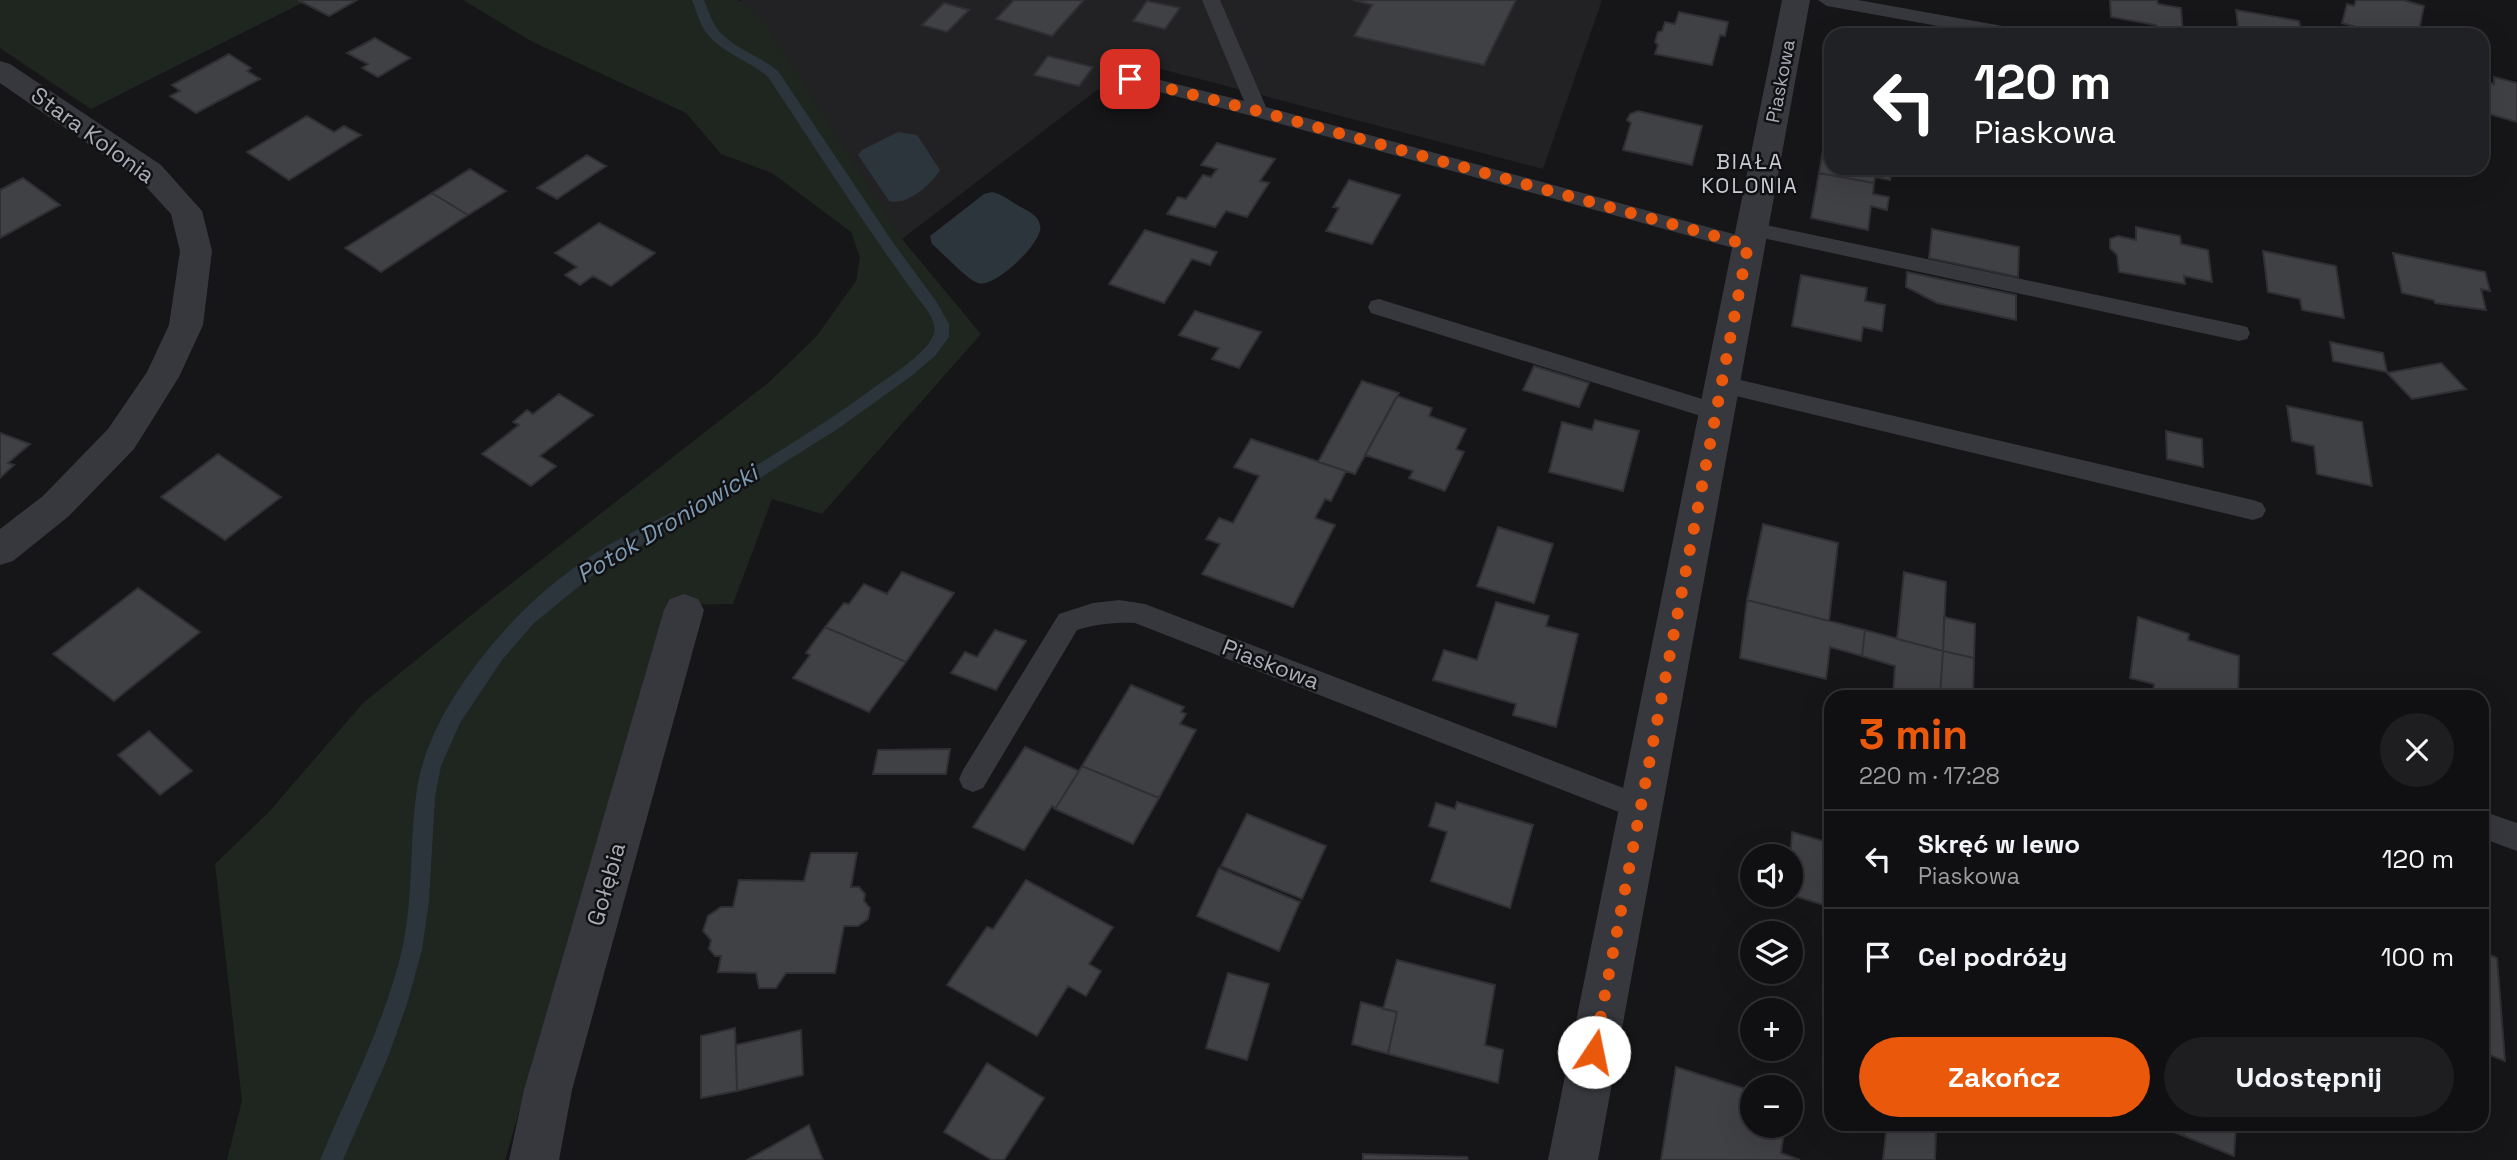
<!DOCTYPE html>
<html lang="pl">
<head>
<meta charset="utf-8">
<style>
	:root { --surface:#101012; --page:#1e1e20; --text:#f1f3f6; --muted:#9c9d9f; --line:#303032; --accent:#ea580c }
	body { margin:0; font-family:"Space Grotesk",sans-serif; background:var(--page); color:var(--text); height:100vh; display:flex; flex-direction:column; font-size:26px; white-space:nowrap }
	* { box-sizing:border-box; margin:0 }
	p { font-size:23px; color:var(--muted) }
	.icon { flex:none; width:38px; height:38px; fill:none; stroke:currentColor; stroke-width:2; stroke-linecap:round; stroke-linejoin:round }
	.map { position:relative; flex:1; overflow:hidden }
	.side { position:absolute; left:1824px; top:690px; width:665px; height:441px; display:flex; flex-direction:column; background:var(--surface); border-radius:21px; box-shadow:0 7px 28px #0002,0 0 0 2px var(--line) }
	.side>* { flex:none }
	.top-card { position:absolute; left:1824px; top:28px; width:665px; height:147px; border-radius:21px; box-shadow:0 7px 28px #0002,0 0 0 2px var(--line); background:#202124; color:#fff; overflow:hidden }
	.tools { position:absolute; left:1740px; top:844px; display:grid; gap:14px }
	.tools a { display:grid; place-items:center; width:63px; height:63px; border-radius:50%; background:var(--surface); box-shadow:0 7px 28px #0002,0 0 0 2px var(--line); font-size:35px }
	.pin { position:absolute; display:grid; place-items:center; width:60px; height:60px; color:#fff; margin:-30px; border-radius:14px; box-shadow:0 4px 10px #0006 }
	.me { position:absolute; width:77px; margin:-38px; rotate:11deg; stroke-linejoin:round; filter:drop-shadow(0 0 5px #0008) }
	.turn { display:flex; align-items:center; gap:24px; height:147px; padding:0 35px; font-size:32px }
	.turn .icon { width:91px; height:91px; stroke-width:2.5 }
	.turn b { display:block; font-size:49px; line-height:60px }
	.round { display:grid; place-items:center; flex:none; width:74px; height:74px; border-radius:37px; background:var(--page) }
	.summary { display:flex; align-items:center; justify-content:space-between; height:119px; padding:0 35px }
	h1 { font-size:42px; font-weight:800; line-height:52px; color:var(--accent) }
	.cta { display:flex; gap:14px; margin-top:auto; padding:14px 35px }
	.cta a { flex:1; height:80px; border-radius:42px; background:var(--accent); color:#fff; font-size:28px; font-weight:800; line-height:80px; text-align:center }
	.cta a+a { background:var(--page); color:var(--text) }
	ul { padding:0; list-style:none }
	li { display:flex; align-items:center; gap:21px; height:98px; padding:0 35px; border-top:2px solid var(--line) }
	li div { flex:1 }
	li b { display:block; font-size:26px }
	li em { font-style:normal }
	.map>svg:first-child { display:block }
</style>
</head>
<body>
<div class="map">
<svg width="2517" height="1160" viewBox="0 0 2517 1160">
	<rect width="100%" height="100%" fill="#161618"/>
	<path fill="#222225" d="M741 0H1602L1543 169 1142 64 1119 95 1097 90 902 239 832 132 740 2Z"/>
	<path fill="#1e261f" d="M0 0H297L302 3 91 109 0 48Z
		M463 0H738L762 18 902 239 981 334 822 514 772 499 733 604 668 605 505 1160H227L242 1101 215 864 268 813 363 703 490 600 768 383 816 337 856 281 860 257 851 232 772 173 721 154 686 113 531 41Z"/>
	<path fill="#2c353c" d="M898 132 917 135 940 170C931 185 907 206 889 201L858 155 862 150Z
		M992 192C1003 194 1011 202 1021 207 1029 212 1038 215 1040 225 1045 241 994 289 978 283 966 279 943 253 932 244L930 236 984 194Z"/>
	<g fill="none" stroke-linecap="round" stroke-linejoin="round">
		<path fill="#2c353c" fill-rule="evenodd" d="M692 0H704C708 10 712 22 718 30 733 48 760 56 778 71L894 244 936 301 949 324V337L935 356 910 377 839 428 733 495 604 566 534 623 502 660 460 723 441 766 435 797 429 901 422 950 407 1004 388 1057 343 1160H320C349 1090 384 1025 402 950 414 897 409 842 417 789 426 731 466 673 505 630 535 596 575 564 614 542 639 528 665 517 690 503 753 469 816 430 875 387 891 375 925 355 933 336 940 322 922 304 914 293 863 223 816 149 768 77 749 60 719 52 705 31 699 22 696 10 692 0Z"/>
	</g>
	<path fill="#404145" stroke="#303034" stroke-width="2" d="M298 0H357L329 16Z
		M1014 0H1084L1052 36 996 19Z
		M1353 0H1516L1484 65 1354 36 1372 5Z
		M2110 0H2157L2158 4 2181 8 2183 35 2157 31 2156 25 2111 17Z
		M2356 0H2403L2424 6 2418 35H2385L2342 23 2347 4 2354 6Z
		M1147 1 1180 8 1165 29 1133 21Z
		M944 3 969 10 947 32 922 25Z
		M2236 10 2299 21 2302 35H2239Z
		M1679 12 1728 22 1725 36 1720 35 1712 65 1655 54 1658 45 1655 42 1658 32 1662 31 1665 22 1675 24Z
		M375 38 410 58 378 77 362 68 368 64 347 53Z
		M229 54 251 68 247 71 260 79 196 113 170 96 180 91 172 85Z
		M1048 56 1093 67 1079 86 1034 75Z
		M2494 77 2517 83V122L2482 112V80L2494 84Z
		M1638 111 1702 126 1692 165 1623 150 1631 123 1627 120 1630 114Z
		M307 116 334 132 344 126 361 135 289 180 247 152Z
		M1826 133H1830V168H1891L1890 180 1875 177 1874 183 1819 173Z
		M1217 143 1275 159 1260 181 1269 183 1247 217 1226 211 1215 227 1167 214 1178 197 1186 199 1203 175 1211 177 1217 169 1201 165Z
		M587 155 606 166 557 199 537 188Z
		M1987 168H2024V175Z
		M470 169 506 191 468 215 432 193Z
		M1819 173 1874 183 1873 194 1889 197 1887 210 1871 206 1868 230 1811 218Z
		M23 178 60 205 0 238V190Z
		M1349 180 1400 195 1372 244 1326 231 1339 208 1333 207Z
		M432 193 468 215 381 272 345 248Z
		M599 223 655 253 611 286 593 276 580 285 565 275 577 267 555 253Z
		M2136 227 2180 236 2181 244 2208 250 2212 282 2184 276 2185 284 2119 272 2117 255 2110 248V239L2118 236 2136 240Z
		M1932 229 2019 247 2018 277 1929 258Z
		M1145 230 1217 252 1210 265 1192 259 1164 303 1109 284Z
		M2263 251 2336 266 2344 318 2302 310 2300 299 2268 292Z
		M2393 253 2485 272 2490 291 2481 289 2486 310 2435 303 2434 300 2402 293Z
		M1907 272 2016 295V320L1937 303 1906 287Z
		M1801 275 1867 288 1865 301 1885 305 1882 331 1863 327 1861 341 1792 326Z
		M1195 311 1261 332 1239 368 1212 359 1219 348 1179 335Z
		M2330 342 2383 353 2387 372 2333 361Z
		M2441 363 2466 389 2412 399 2387 373Z
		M1534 366 1589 383 1579 407 1523 390Z
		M1362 381 1399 393 1355 474 1318 462Z
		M559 394 593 415 540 456 556 466 531 486 482 454 519 425 513 422 527 410 533 414Z
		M1397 396 1432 408 1429 416 1466 429 1456 449 1464 452 1445 491 1409 478 1413 471 1365 455Z
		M2287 406 2362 422 2372 486 2317 474 2314 446 2292 441Z
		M1595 420 1639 431 1623 491 1549 472 1562 422 1592 430Z
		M2166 431 2202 439 2203 467 2167 459Z
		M0 433 30 444 8 463 14 465 0 478Z
		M1251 439 1346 471 1331 501 1325 499 1315 518 1335 525 1293 607 1202 574 1220 544 1206 539 1219 518 1233 523 1259 476 1234 467Z
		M218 454 281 497 225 540 161 497Z
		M1763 524 1838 543 1829 621 1747 600Z
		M1498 527 1553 544 1534 603 1477 586Z
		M902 572 954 593 906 662 825 627 844 603 849 604 864 584 887 594Z
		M1904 572 1946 582 1943 651 1897 639Z
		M138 588 200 632 114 701 53 654Z
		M1747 600 1865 630 1862 656 1830 647 1826 679 1740 658Z
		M1496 602 1549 616 1546 626 1578 634 1556 727 1513 715 1516 704 1433 680 1444 650 1477 660Z
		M1944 617 1975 624 1974 658 1943 651Z
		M2138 617 2189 634 2188 640 2239 656 2238 696H2153L2154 684 2130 678Z
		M825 627 906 662 869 712 793 678 810 655 806 653Z
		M995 630 1026 641 996 690 951 673 965 652 977 657Z
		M1865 630 1943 651 1940 696H1893L1895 666 1862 656Z
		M1943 651 1974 658 1973 696H1940Z
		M1131 685 1184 707 1181 712 1186 714 1180 724 1196 730 1159 798 1082 766Z
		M149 731 192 771 160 795 118 755Z
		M1025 747 1079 771 1055 809 1052 806 1024 850 973 827Z
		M950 749 946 774H873L878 750Z
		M1082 766 1159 798 1133 844 1055 809Z
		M1457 802 1533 825 1510 908 1431 881 1447 832 1429 826 1436 803 1455 809Z
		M1247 814 1326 846 1302 899 1221 866Z
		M1792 832 1830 843V907L1788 894Z
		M811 853H857L851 887H859L865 894 864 901 870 908 868 919 858 926H844L835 973H786L776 988H759L756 973 718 972 721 956H715L709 949 711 940 703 931 708 916 721 907H733L739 880 804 881Z
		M1219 868 1300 902 1279 951 1197 916Z
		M1026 880 1113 927 1089 964 1101 971 1086 996 1068 986 1037 1036 947 985 987 927 993 929Z
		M2482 952 2497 958 2505 1061 2482 1052Z
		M1397 960 1495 985 1485 1045 1503 1050 1498 1083 1388 1054 1397 1012 1383 1009Z
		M1228 973 1269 984 1247 1060 1206 1048Z
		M1361 1002 1397 1012 1388 1054 1352 1044Z
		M735 1028 737 1091 701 1098V1036Z
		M801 1030 803 1075 737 1091 736 1045Z
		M987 1063 1044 1098 1004 1160H992L944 1132Z
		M1676 1067 1752 1091V1125H1785L1781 1153 1800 1160H1661Z
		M1887 1124H1911L1936 1131 1935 1160H1883Z
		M2153 1124H2183L2184 1136Z
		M2183 1124H2236L2234 1156 2184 1136Z
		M809 1125 823 1160H747Z
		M1363 1154 1467 1157 1468 1160H1363Z"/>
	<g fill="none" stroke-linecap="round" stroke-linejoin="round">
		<path fill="#37383d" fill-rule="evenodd" d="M1202 0H1220L1266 107 1748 238 1756 240 1759 245 1756 250 1748 252 1252 116 1105 78 1102 74 1105 70 1112 68 1244 101Z
			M1818 0H1858L2019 29 2029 35H1988L1827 6Z
			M1752 222 2239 325 2247 327 2250 333 2247 339 2239 341 1744 234 1741 229 1744 224Z
			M1379 299 1725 406 1729 412 1725 418 1717 421 1371 313 1368 307 1371 301Z
			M1723 376 2253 500 2262 503 2266 510 2262 517 2253 520 1715 391 1711 385 1715 379Z
			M1119 600 1145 604 1652 799 1657 808 1652 817 1642 821 1135 623C1115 622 1096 624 1077 630L983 788 973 792 963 788 959 779 963 770 1059 614 1093 603Z
			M2482 811 2517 823V851L2482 838Z"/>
		<path fill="#37383d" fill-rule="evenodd" d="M1782 0H1810L1598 1160H1548Z
			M0 61 10 64 161 165 202 211 212 251 203 325 179 377 134 449 69 516 13 561 0 565V529L43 496 108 429 147 372 169 325 180 251 171 214 139 179 0 83Z
			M684 594 698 599 704 610 572 1090 559 1160H509L524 1090 664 610 670 599Z"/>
	</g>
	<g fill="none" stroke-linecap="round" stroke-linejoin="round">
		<path stroke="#ea580c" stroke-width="12" stroke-dasharray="0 21.6" d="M1130 79 1258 111 1748 245 1594 1052"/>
	</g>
	<g text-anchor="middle" stroke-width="5" stroke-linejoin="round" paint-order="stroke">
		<g font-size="19" fill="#a8adb8" stroke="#111113">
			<text transform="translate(1780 81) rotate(-79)" y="7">Piaskowa</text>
		</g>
		<g font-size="21" letter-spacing="2" fill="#c9ccd4" stroke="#111113">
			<text x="1750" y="169">BIAŁA<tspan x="1750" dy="24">KOLONIA</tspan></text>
		</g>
		<g font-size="23" fill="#a8adb8" stroke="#111113">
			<text transform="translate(93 135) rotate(36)" y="8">Stara Kolonia</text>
			<text transform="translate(1271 664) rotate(21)" y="8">Piaskowa</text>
			<text transform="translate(606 884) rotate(-74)" y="8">Gołębia</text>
		</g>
		<g font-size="24" font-style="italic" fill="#7f9bb3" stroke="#111113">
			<text transform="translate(667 524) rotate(-31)" y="8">Potok Droniowicki</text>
		</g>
	</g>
</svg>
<div class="tools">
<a><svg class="icon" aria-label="sound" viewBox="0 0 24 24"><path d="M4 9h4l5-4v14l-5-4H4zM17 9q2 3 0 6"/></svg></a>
<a><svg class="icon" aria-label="layers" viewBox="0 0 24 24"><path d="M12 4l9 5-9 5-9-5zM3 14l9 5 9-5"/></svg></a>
<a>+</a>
<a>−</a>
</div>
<div class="pin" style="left:1130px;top:79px;background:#d93025"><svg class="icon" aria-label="arrive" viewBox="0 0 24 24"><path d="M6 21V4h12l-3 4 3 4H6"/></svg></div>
<svg class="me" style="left:1594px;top:1052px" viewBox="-20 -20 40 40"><circle r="19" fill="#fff"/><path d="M0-13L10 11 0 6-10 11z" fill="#ea580c"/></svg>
<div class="top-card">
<div class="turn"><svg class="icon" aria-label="left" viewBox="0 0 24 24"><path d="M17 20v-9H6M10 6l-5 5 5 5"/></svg><div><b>120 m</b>Piaskowa</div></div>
</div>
<section class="side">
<div class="summary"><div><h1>3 min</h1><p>220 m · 17:28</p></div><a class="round"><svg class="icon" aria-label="close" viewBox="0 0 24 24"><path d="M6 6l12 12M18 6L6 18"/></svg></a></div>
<ul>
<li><svg class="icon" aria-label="left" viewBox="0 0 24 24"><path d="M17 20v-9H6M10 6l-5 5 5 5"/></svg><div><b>Skręć w lewo</b><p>Piaskowa</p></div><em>120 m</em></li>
<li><svg class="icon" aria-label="arrive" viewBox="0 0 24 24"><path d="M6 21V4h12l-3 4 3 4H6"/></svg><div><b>Cel podróży</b></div><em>100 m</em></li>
</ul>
<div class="cta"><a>Zakończ</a><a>Udostępnij</a></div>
</section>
</div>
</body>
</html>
